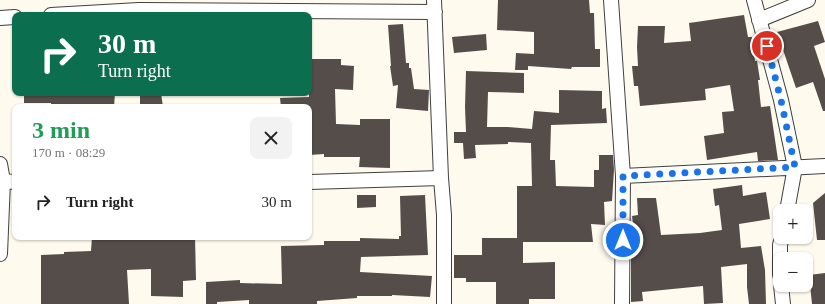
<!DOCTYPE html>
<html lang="en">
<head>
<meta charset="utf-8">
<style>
	:root { --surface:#fff; --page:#f2f2f2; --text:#222; --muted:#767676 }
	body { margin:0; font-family:Georgia,serif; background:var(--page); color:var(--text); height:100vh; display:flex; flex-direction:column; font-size:15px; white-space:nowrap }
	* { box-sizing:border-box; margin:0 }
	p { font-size:13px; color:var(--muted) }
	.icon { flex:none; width:22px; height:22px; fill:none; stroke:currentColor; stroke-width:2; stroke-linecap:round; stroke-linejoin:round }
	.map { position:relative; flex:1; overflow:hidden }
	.details { position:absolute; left:12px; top:104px; width:300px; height:136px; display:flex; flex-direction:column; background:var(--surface); border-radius:8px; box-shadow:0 1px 3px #0004 }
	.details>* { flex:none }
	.top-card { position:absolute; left:12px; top:12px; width:300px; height:84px; border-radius:8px; box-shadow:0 1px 3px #0004; background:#0b6e4f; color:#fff; overflow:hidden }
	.tools { position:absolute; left:773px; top:204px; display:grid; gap:8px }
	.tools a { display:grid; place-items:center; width:40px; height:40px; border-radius:8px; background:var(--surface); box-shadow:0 1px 3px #0004; font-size:20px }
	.pin { position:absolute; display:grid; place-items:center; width:34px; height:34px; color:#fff; margin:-17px; border:2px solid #fff; border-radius:50%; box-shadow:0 1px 4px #0007 }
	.me { position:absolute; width:44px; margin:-22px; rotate:0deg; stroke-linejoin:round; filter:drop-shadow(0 0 3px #0008) }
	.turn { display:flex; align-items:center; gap:14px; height:84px; padding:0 20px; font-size:18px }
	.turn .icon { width:52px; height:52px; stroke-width:2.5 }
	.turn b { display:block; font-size:28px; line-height:34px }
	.round { display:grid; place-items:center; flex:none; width:42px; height:42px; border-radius:8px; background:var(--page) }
	.headline { display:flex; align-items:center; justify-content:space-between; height:68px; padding:0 20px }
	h1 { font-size:24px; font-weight:800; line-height:30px; color:#1e9e55 }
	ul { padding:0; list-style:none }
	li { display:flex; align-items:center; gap:12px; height:60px; padding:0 20px }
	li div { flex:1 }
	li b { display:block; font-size:15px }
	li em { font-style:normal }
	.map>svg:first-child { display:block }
</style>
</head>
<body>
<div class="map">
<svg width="825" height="304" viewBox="0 0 825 304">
	<rect width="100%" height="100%" fill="#fefaee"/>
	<path fill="#554d4a" d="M498 0H589L590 13H594L595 49H600V67H572L571 69 528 66V70H515L516 53 534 54V32L497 30Z
		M744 15 748 37H752L755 61H757L760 80H758L761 107 770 106 778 160 758 161 757 152 707 160 704 136 724 133 722 112 734 111 730 85 705 89 706 100 640 106 638 86H634L632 66H638L637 47 638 26H665L664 43 691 41 689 23Z
		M818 21 825 42 814 46 825 79V111H823L813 82 796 88 777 32Z
		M403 24 406 63H409V68H411L414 89 429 90 428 111 396 108 398 85 393 86 390 66H391L388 25Z
		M486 34 487 50 454 53 452 37Z
		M309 59H341V65L354 66 353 90 335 89 336 124 360 125V119H390V168L359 167 360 157H324V154L309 155V107H281L280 98 309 97Z
		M466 71 524 73V93L488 92 487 127H508L532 129 534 111 559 113V90L602 91V109L606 108 607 123 551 125 550 160H555L556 186 594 187V170H599V155H613L614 170 612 201 604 202 605 225 591 224 593 242H523V263L555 262V299H529V304H496V282H466V278H454V255H482V238H517V186H532L531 143 508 142V144L475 145 476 158 464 159 463 143H454V132H466L465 107Z
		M24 93H115L114 107H51V103H24Z
		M140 93H161L163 107H140Z
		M742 185 743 196 766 192 770 219 739 224 741 248 761 246 765 270 766 304H749L747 287V264L721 267 723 303 704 304 703 286 642 292 643 301 631 302V253H637L632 216 638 215 637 198H656L661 235 700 233 722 230 719 205 715 206 713 189Z
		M825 193V240H817L813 203Z
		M357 195H376V207L357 208Z
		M425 195 428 255 361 257 360 272 432 276 430 297 392 295V296H357V298L317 301V304H249V300L217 302V304H206V282L240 280V283L282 284 281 246 324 245V241H360V238L399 239V236H401L400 196Z
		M92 237H195L196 280 183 281V297L151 296V269L127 270 129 304H41V255L64 254V252L91 251Z
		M825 273V304H812L809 275Z"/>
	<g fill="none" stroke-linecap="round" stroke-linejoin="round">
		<g stroke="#404040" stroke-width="16">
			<path id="minor" d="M434 0 441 178 444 215V304
				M611 0 623 176 622 304
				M754 0 781 100 795 167 787 211
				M51 15 139 10 435 12
				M0 18 15 17
				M759 20 808 0
				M0 164 3 181 0 254
				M623 176 825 166
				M3 181 15 182
				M309 182 441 178
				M780 275V245L782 237
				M781 285 783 304"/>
		</g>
		<use href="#minor" stroke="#fff" stroke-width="14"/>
	</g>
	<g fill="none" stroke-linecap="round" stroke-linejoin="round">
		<path stroke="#1a73e8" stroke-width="7" stroke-dasharray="0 12.6" d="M623 240V176L795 167 781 100 767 46"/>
	</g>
</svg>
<div class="tools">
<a>+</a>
<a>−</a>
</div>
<div class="pin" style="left:767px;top:46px;background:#d93025"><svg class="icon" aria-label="arrive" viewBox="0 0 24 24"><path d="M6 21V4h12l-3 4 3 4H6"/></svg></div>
<svg class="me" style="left:623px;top:240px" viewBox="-20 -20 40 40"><circle r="17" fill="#1a73e8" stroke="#fff" stroke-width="3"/><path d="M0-11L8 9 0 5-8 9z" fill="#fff"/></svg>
<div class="top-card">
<div class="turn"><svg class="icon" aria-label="right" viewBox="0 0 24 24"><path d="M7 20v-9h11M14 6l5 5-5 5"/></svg><div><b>30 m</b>Turn right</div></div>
</div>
<section class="details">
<div class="headline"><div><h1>3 min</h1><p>170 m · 08:29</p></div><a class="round"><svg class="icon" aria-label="close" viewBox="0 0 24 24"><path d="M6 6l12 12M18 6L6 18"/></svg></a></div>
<ul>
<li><svg class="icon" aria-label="right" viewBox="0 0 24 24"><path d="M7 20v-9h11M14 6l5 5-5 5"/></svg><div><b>Turn right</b></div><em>30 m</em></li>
</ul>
</section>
</div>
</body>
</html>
